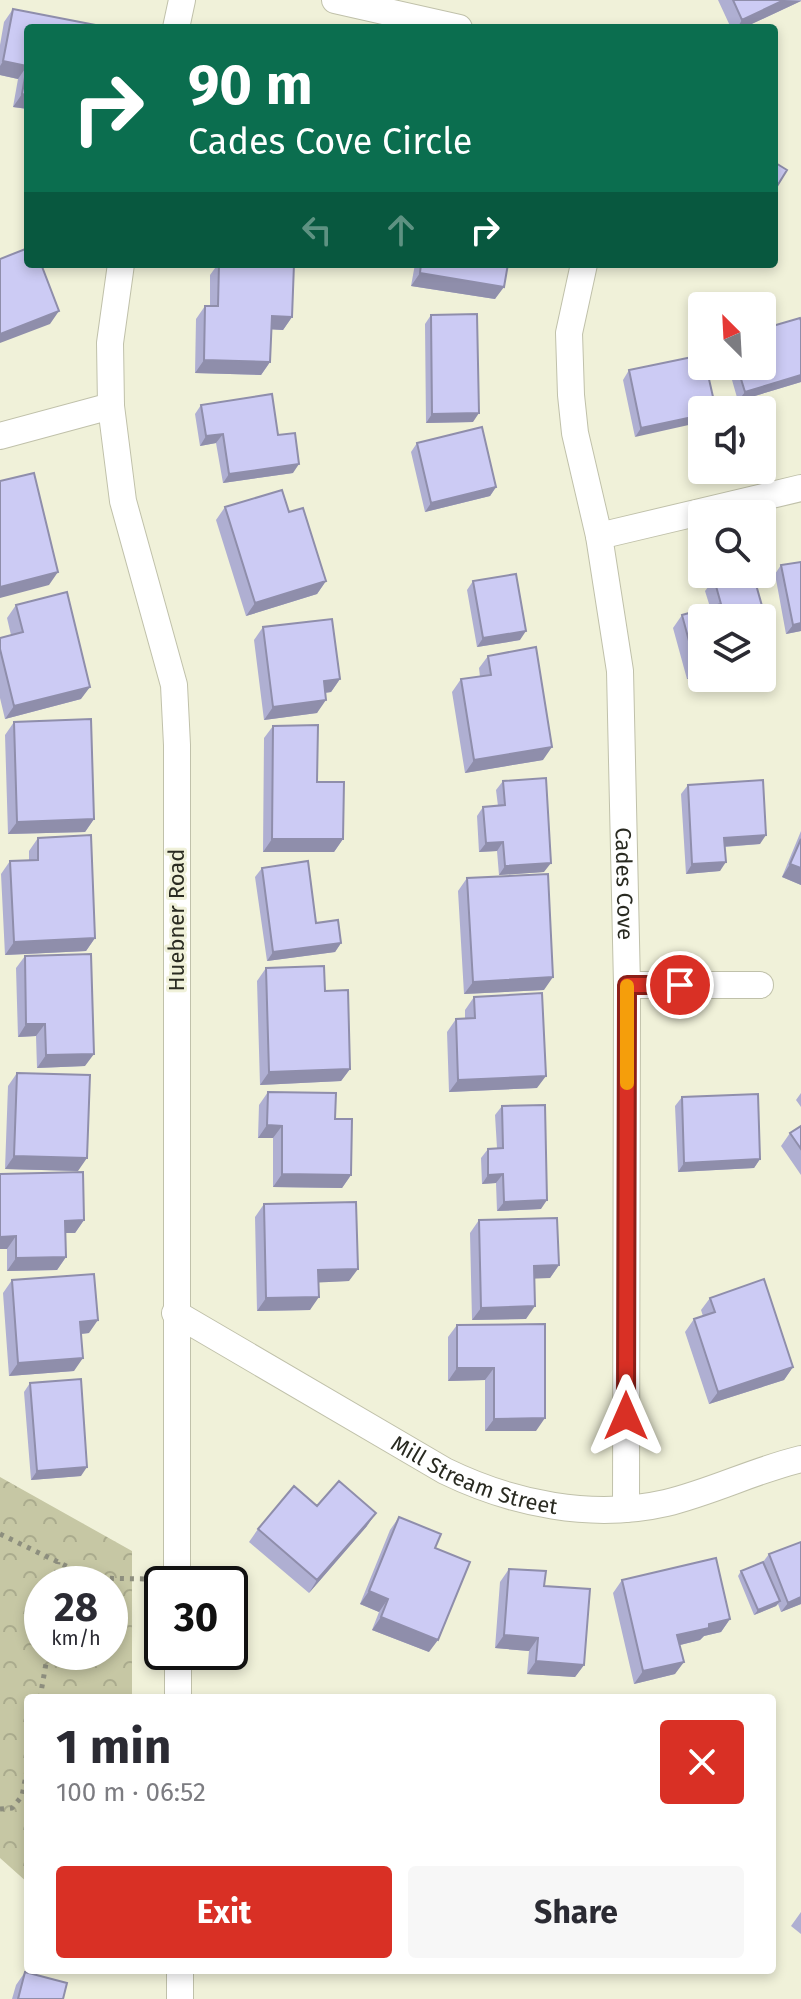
<!DOCTYPE html>
<html lang="en">
<head>
<meta charset="utf-8">
<style>
	:root { --surface:#fff; --page:#f7f7f7; --text:#2b2b33; --muted:#7c7c81; --accent:#d93025 }
	body { margin:0; font-family:"Fira Sans",sans-serif; background:var(--page); color:var(--text); height:100vh; display:flex; flex-direction:column; font-size:30px; white-space:nowrap }
	* { box-sizing:border-box; margin:0 }
	p { font-size:26px; color:var(--muted) }
	.icon { flex:none; width:44px; height:44px; fill:none; stroke:currentColor; stroke-width:2; stroke-linecap:round; stroke-linejoin:round }
	.map { position:relative; flex:1; overflow:hidden }
	.side { position:absolute; left:24px; top:1694px; width:752px; height:280px; display:flex; flex-direction:column; background:var(--surface); border-radius:8px; box-shadow:0 4px 12px #0003 }
	.side>* { flex:none }
	.banner { position:absolute; left:24px; top:24px; width:754px; height:244px; border-radius:8px; box-shadow:0 4px 12px #0003; background:#0b6e4f; color:#fff; overflow:hidden }
	.needle { width:52px; rotate:336deg }
	.tools { position:absolute; left:688px; top:292px; display:grid; gap:16px }
	.tools a { display:grid; place-items:center; width:88px; height:88px; border-radius:8px; background:var(--surface); box-shadow:0 4px 12px #0003; font-size:40px }
	.speed { position:absolute; left:24px; top:1566px; display:flex; gap:16px; font-size:40px; font-weight:700; text-align:center }
	.speed>* { display:grid; place-content:center; width:104px; height:104px; border-radius:50%; background:var(--surface); box-shadow:0 4px 12px #0003; line-height:1 }
	.speed small { font-size:20px; font-weight:400 }
	.speed .limit { border:4px solid #111; border-radius:12px; background:#fff; color:#111 }
	.pin { position:absolute; display:grid; place-items:center; width:68px; height:68px; color:#fff; margin:-34px; border:4px solid #fff; border-radius:50%; box-shadow:0 2px 8px #0007 }
	.me { position:absolute; width:88px; margin:-44px; rotate:0deg; stroke-linejoin:round; filter:drop-shadow(0 0 6px #0008) }
	.turn { display:flex; align-items:center; gap:28px; height:168px; padding:0 32px; font-size:36px }
	.turn .icon { width:104px; height:104px; stroke-width:2.5 }
	.turn b { display:block; font-size:56px; line-height:68px }
	.lanes { display:flex; align-items:center; height:76px; padding:0 32px; background:#0003; justify-content:center; gap:40px; direction:ltr }
	.lanes .off { opacity:.35 }
	.round { display:grid; place-items:center; flex:none; width:84px; height:84px; border-radius:8px; background:var(--page) }
	.head { display:flex; align-items:center; justify-content:space-between; height:136px; padding:0 32px }
	h1 { font-size:48px; font-weight:700; line-height:60px }
	.button { display:flex; gap:16px; margin-top:auto; padding:16px 32px }
	.button a { flex:1; height:92px; border-radius:8px; background:var(--accent); color:#fff; font-size:32px; font-weight:700; line-height:92px; text-align:center }
	.button a+a { background:var(--page); color:var(--text) }
	.map>svg:first-child { display:block }
</style>
</head>
<body>
<div class="map">
<svg width="801" height="1999" viewBox="0 0 801 1999">
	<defs>
		<pattern id="park-crowns" width="20" height="18" patternUnits="userSpaceOnUse" patternTransform="scale(2)"><rect width="20" height="18" fill="#c6c7a4"/><path d="M2 6a3 3 0 1 1 6 0M12 15a3 3 0 1 1 6 0" fill="none" stroke="#aaab8d"/></pattern>
	</defs>
	<rect width="100%" height="100%" fill="#f0f1d9"/>
	<path fill="url(#park-crowns)" fill-rule="evenodd" d="M0 1477 132 1551V1698H28V1883L0 1858ZM42 1584H110V1652H42Z"/>
	<g fill="none" stroke-linecap="round" stroke-linejoin="round">
		<g stroke="#c0c1aa" stroke-width="28">
			<g id="minor">
				<path d="M335 0 459 28"/>
				<path d="M176 28 182 0"/>
				<path d="M121 264 110 343 111 406 123 501 174 685 177 745V1584"/>
				<path id="s1" d="M584 264 569 333 571 395 575 433 599 536 620 671 627 985 626 1509"/>
				<path d="M0 436 111 406"/>
				<path d="M599 536 801 488"/>
				<path d="M627 985H760"/>
				<path id="s2" d="M175 1313 445 1471C513 1504 592 1520 666 1503 712 1492 755 1470 801 1459"/>
				<path d="M178 1652V1698"/>
				<path d="M180 1970V1999"/>
			</g>
		</g>
		<path stroke="#8d8e7e" stroke-width="5" stroke-dasharray="4 6" stroke-linecap="butt" d="M0 1534 91 1578 148 1579
			M55 1584 58 1562
			M40 1698 48 1652
			M0 1809 12 1808 22 1796 28 1765"/>
		<use href="#minor" stroke="#fff" stroke-width="26"/>
	</g>
	<path fill="#afafd2" d="M718 0H801V1L743 28H731Z
		M13 9 28 28V109L13 107 18 79 0 75V45L4 22Z
		M218 264H294L292 317 283 330 271 329 270 362 261 375 195 373 196 319 205 306H210V275Z
		M415 264H508L495 299 411 286Z
		M431 315 473 422 426 423 425 324Z
		M801 321V382L738 401 728 366H762Z
		M702 355 635 437 623 380 629 370Z
		M201 405 293 473 223 483 216 443 200 446 195 414Z
		M417 443 496 487 490 496 425 512 411 452Z
		M225 507 289 512 326 581 317 594 246 616 216 520Z
		M801 562V631L786 634 775 574 781 565Z
		M714 579 773 645 764 658 687 679 673 628 682 615 710 607 705 591Z
		M473 581 520 640 477 647 467 590Z
		M16 605 81 699 5 719 0 698V638L11 635 7 618Z
		M263 627 340 679 331 692 325 693 317 713 264 720 254 640Z
		M488 656 543 760 465 773 452 692 461 679 480 677 479 668Z
		M14 722 94 819 85 832 8 834 5 735Z
		M273 726 317 782 343 839 334 852H263L264 738Z
		M503 781 544 872 499 875 497 851 479 852 477 816 483 807 498 806 496 790Z
		M688 785 760 844 725 847 720 871 686 874 681 794Z
		M801 831V885L782 877Z
		M38 838 95 938 86 951 5 955 1 874 10 861 29 860V851Z
		M262 868 316 923 341 943 335 952 267 961 255 877Z
		M467 878 544 990 464 994 458 891Z
		M25 956 85 1066 37 1068 36 1036 18 1037 16 968Z
		M266 968 325 991 350 1069 341 1081 260 1085 257 981Z
		M474 997 537 1088 449 1092 447 1032 456 1019H465V1010Z
		M17 1073 78 1171 5 1169 8 1086Z
		M268 1092 335 1119 351 1175 342 1188 273 1187V1138H258L259 1105Z
		M801 1093V1107L796 1100Z
		M682 1097 760 1159 754 1168 678 1172 675 1106Z
		M502 1106 541 1209 497 1211 496 1183 482 1184 481 1158 488 1149 497 1148 495 1115Z
		M801 1126V1175L781 1146 790 1133Z
		M0 1174 84 1220 75 1233H65L66 1257 57 1270 7 1271V1249Z
		M264 1204 349 1281 318 1282 310 1310 257 1311 255 1217Z
		M479 1220 559 1265 550 1278H534L526 1319 472 1320 470 1233Z
		M12 1280 89 1333 81 1334 74 1371 9 1376 3 1293Z
		M710 1298 793 1367 784 1380 709 1404 685 1332 694 1319 703 1316 701 1310Z
		M545 1324 536 1431H485V1380L448 1381V1337L457 1325Z
		M30 1383 81 1476 31 1480 24 1392Z
		M317 1506 367 1526 309 1593 249 1542 258 1529Z
		M399 1517 429 1652 372 1630 379 1612 360 1604 390 1530Z
		M801 1542V1604L781 1612 778 1604 776 1606 754 1615 738 1576 741 1571 763 1562 769 1554Z
		M509 1569 544 1586 584 1665 575 1677 527 1674 529 1651 495 1648 500 1582Z
		M622 1580 730 1619 721 1632 704 1636 700 1640 680 1645 675 1674 634 1684 613 1593Z
		M801 1912V1934L791 1926Z
		M25 1972 63 1999H12L16 1985Z"/>
	<path fill="#8f8eab" d="M784 0 801 1 743 28H737L742 20Z
		M3 61 27 66 18 79 0 75V66Z
		M22 94 28 95V109L13 107Z
		M420 273 504 287 495 299 411 286Z
		M59 311 50 324 0 343V334Z
		M272 316 292 317 283 330 263 329Z
		M204 360 270 362 261 375 195 373Z
		M801 375V382L738 401 745 392Z
		M479 413 473 422 426 423 432 414Z
		M702 415V422L635 437 641 428Z
		M223 434 216 443 200 446 206 436Z
		M299 464 293 473 223 483 229 474Z
		M496 487 490 496 425 512 431 503Z
		M58 572 49 585 0 598V587Z
		M326 581 317 594 246 616 255 603Z
		M801 623V631L786 634 793 625Z
		M526 631 520 640 477 647 483 638Z
		M773 645 764 658 762 659V648Z
		M702 665V675L687 679 696 667Z
		M340 679 331 692 315 694 324 681Z
		M90 687 81 699 5 719 14 706Z
		M326 700 317 713 264 720 273 707Z
		M552 747 543 760 465 773 474 760Z
		M94 819 85 832 8 834 17 822Z
		M766 835 760 844 718 847 724 838Z
		M272 839H343L334 852H263Z
		M503 842 497 851 479 852 486 843Z
		M726 862 720 871 686 874 692 864Z
		M551 863 544 872 499 875 505 866Z
		M790 864 801 868V885L782 877Z
		M95 938 86 951 5 955 14 942Z
		M341 943 335 952 267 961 273 952Z
		M553 977 544 990 464 994 473 982Z
		M26 1024H45L36 1036 18 1037Z
		M94 1054 85 1066 37 1068 46 1055Z
		M350 1069 341 1081 260 1085 269 1072Z
		M546 1076 537 1088 449 1092 458 1080Z
		M267 1125 282 1126 273 1138H258Z
		M14 1156 87 1158 78 1171 5 1169Z
		M760 1159 754 1168 678 1172 684 1163Z
		M282 1174 351 1175 342 1188 273 1187Z
		M503 1174 496 1183 482 1184 488 1175Z
		M547 1200 541 1209 497 1211 504 1202Z
		M84 1220 75 1233H56L65 1221Z
		M16 1236 7 1249H0V1237Z
		M66 1257 57 1270 7 1271 16 1258Z
		M559 1265 550 1278 525 1279 534 1266Z
		M358 1269 349 1281 309 1283 318 1270Z
		M319 1297 310 1310 257 1311 266 1298Z
		M535 1306 526 1319 472 1320 481 1308Z
		M98 1320 89 1333 71 1335 80 1322Z
		M83 1358 74 1371 9 1376 18 1363Z
		M793 1367 784 1380 709 1404 718 1392Z
		M457 1368H494L485 1380 448 1381Z
		M545 1418 536 1431H485L494 1419Z
		M87 1467 81 1476 31 1480 37 1471Z
		M376 1513 367 1526 309 1593 317 1580Z
		M369 1591 388 1599 379 1612 360 1604Z
		M801 1597V1604L781 1612 788 1603Z
		M780 1601 776 1606 754 1615 758 1610Z
		M381 1617 438 1640 429 1652 372 1630Z
		M730 1619 721 1632 704 1636 700 1640 668 1648 677 1635 709 1624Z
		M504 1635 538 1638 529 1651 495 1648Z
		M536 1661 584 1665 575 1677 527 1674Z
		M684 1662 675 1674 634 1684 643 1671Z"/>
	<path fill="#cccbf4" stroke="#8f8eab" stroke-width="2" d="M733 0H784L742 20Z
		M13 9 111 28H28V95L22 94 27 66 3 61Z
		M774 162 787 170 774 191Z
		M28 248V264H41L59 311 0 334V259Z
		M219 264H294L292 317 272 316 270 362 204 360 205 306H218Z
		M421 264H508L504 287 420 273Z
		M477 314 479 413 432 414 431 315Z
		M800 318 801 321V375L745 392 737 366H762V329Z
		M702 355V366H706L716 410H702V415L641 428 629 370Z
		M272 394 278 435 295 433 299 464 229 474 223 434 206 436 201 405Z
		M482 427 496 487 431 503 417 443Z
		M34 473 58 572 0 587V481Z
		M282 490 289 512 303 508 326 581 255 603 225 507Z
		M801 562V623L793 625 781 565Z
		M516 574 526 631 483 638 473 581Z
		M731 574H753L773 645 762 648V618H702V665L696 667 682 615 721 604 714 579Z
		M67 592 90 687 14 706 0 649V638L23 632 16 605Z
		M332 619 340 679 324 681 326 700 273 707 263 627Z
		M536 647 552 747 474 760 461 679 491 675 488 656Z
		M91 719 94 819 17 822 14 722Z
		M318 725 317 782H344L343 839H272L273 726Z
		M546 778 551 863 505 866 503 842 486 843 483 807 505 805 503 781Z
		M763 780 766 835 724 838 726 862 692 864 688 785Z
		M91 835 95 938 14 942 10 861 38 860V838Z
		M801 839V868L790 864Z
		M308 861 316 923 338 920 341 943 273 952 262 868Z
		M548 874 553 977 473 982 467 878Z
		M91 954 94 1054 46 1055 45 1024H26L25 956Z
		M324 966 325 991 348 990 350 1069 269 1072 266 968Z
		M542 993 546 1076 458 1080 456 1019 475 1018 474 997Z
		M17 1073 90 1075 87 1158 14 1156Z
		M268 1092 336 1093 335 1119H352L351 1175 282 1174V1126L267 1125Z
		M758 1094 760 1159 684 1163 682 1097Z
		M545 1105 547 1200 504 1202 503 1174 488 1175V1149L503 1148 502 1106Z
		M801 1126V1149L790 1133Z
		M83 1172 84 1220 65 1221 66 1257 16 1258V1236L0 1237V1174Z
		M356 1202 358 1269 318 1270 319 1297 266 1298 264 1204Z
		M557 1218 559 1265 534 1266 535 1306 481 1308 479 1220Z
		M94 1274 98 1320 80 1322 83 1358 18 1363 12 1280Z
		M764 1279 793 1367 718 1392 694 1319 715 1312 710 1298Z
		M545 1324V1418L494 1419V1368H457V1325Z
		M81 1379 87 1467 37 1471 30 1383Z
		M339 1481 376 1513 317 1580 258 1529 294 1486 317 1506Z
		M399 1517 441 1534 435 1548 470 1562 438 1640 381 1617 388 1599 369 1591Z
		M801 1542V1597L788 1603 769 1554Z
		M716 1558 730 1619 709 1624V1628L677 1635 684 1662 643 1671 622 1580Z
		M763 1562 780 1601 758 1610 741 1571Z
		M509 1569 546 1571 544 1586 590 1589 584 1665 536 1661 538 1638 504 1635Z
		M508 1695 536 1698H508Z
		M25 1972 67 1983 63 1999H18Z"/>
	<g fill="none" stroke-linecap="round" stroke-linejoin="round">
		<g stroke="#8d1f18" stroke-width="20">
			<path id="route" d="M626 1416 627 985H680"/>
		</g>
		<use href="#route" stroke="#d93025" stroke-width="14"/>
		<path stroke="#f59e0b" stroke-width="14" d="M627 1083V986"/>
	</g>
	<g text-anchor="middle" stroke-width="6" stroke-linejoin="round" paint-order="stroke">
		<g font-size="22" fill="#292a21" stroke="#f0f1d9">
			<text dy="8" stroke="none"><textPath href="#s1" startOffset="626">Cades Cove</textPath></text>
			<text transform="translate(176 920) rotate(-90)" y="8">Huebner Road</text>
			<text dy="8" stroke="none"><textPath href="#s2" startOffset="342">Mill Stream Street</textPath></text>
		</g>
	</g>
</svg>
<div class="tools">
<a><svg class="needle" viewBox="-14 -14 28 28"><path d="M0-13l5 13h-10z" fill="#e53935"/><path d="M0 13l5-13h-10z" fill="#7c7c81"/></svg></a>
<a><svg class="icon" aria-label="sound" viewBox="0 0 24 24"><path d="M4 9h4l5-4v14l-5-4H4zM17 9q2 3 0 6"/></svg></a>
<a><svg class="icon" aria-label="search" viewBox="0 0 24 24"><circle cx="10" cy="10" r="6"/><path d="M15 15l6 6"/></svg></a>
<a><svg class="icon" aria-label="layers" viewBox="0 0 24 24"><path d="M12 4l9 5-9 5-9-5zM3 14l9 5 9-5"/></svg></a>
</div>
<div class="speed"><div>28<small>km/h</small></div><div class="limit">30</div></div>
<div class="pin" style="left:680px;top:985px;background:#d93025"><svg class="icon" aria-label="arrive" viewBox="0 0 24 24"><path d="M6 21V4h12l-3 4 3 4H6"/></svg></div>
<svg class="me" style="left:626px;top:1416px" viewBox="-20 -20 40 40"><path d="M0-17L14 15 0 8-14 15z" fill="#d93025" stroke="#fff" stroke-width="4"/></svg>
<div class="banner">
<div class="turn"><svg class="icon" aria-label="right" viewBox="0 0 24 24"><path d="M7 20v-9h11M14 6l5 5-5 5"/></svg><div><b>90 m</b>Cades Cove Circle</div></div>
<div class="lanes"><svg class="icon off" aria-label="left" viewBox="0 0 24 24"><path d="M17 20v-9H6M10 6l-5 5 5 5"/></svg><svg class="icon off" aria-label="ahead" viewBox="0 0 24 24"><path d="M12 20V5M6 11l6-6 6 6"/></svg><svg class="icon" aria-label="right" viewBox="0 0 24 24"><path d="M7 20v-9h11M14 6l5 5-5 5"/></svg></div>
</div>
<section class="side">
<div class="head"><div><h1>1 min</h1><p>100 m · 06:52</p></div><a class="round" style="background:#d93025;color:#fff"><svg class="icon" aria-label="close" viewBox="0 0 24 24"><path d="M6 6l12 12M18 6L6 18"/></svg></a></div>
<div class="button"><a>Exit</a><a>Share</a></div>
</section>
</div>
</body>
</html>
